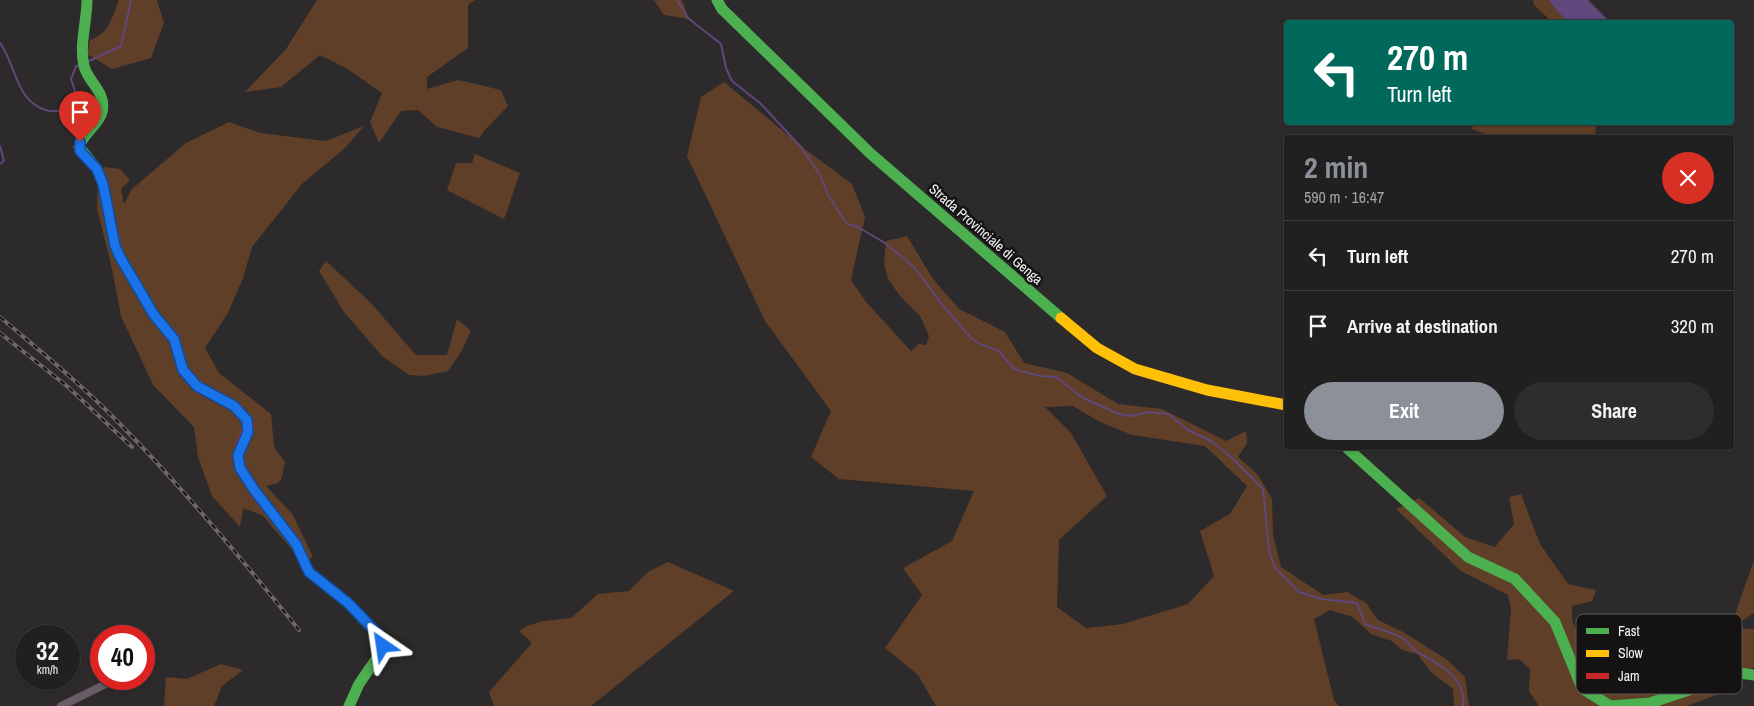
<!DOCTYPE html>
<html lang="en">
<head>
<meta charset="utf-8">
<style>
	:root { --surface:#212020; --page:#2d2d2d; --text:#f1f3f6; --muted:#a2a3a5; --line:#3e3e3e; --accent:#8c9099 }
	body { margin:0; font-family:"Archivo Narrow",sans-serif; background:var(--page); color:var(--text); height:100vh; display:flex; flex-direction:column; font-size:19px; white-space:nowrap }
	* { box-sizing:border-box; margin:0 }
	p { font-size:16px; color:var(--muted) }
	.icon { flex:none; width:28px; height:28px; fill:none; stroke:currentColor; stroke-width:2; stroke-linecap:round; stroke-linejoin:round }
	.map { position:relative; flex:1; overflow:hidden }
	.details { position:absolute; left:1284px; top:135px; width:450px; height:315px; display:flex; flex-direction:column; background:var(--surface); border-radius:5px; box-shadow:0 1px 4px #0004,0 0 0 1px var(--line) }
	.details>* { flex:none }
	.hud { position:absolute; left:1284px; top:20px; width:450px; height:105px; border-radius:5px; box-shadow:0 1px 4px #0004,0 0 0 1px var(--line); background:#00695c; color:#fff; overflow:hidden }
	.speed { position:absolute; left:15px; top:625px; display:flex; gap:10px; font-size:25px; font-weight:700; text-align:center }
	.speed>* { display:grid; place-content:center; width:65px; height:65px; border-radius:50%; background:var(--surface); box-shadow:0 1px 4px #0004,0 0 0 1px var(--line); line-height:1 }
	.speed small { font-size:12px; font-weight:400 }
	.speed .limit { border:8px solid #d22; background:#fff; color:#111 }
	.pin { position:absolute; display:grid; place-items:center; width:42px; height:42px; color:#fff; margin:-51px -21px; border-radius:50% 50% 50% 0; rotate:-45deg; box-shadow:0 0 5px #0007 }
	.pin .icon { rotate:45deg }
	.me { position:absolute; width:55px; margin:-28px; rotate:328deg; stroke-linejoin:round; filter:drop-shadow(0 0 4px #0008) }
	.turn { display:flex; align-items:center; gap:18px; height:105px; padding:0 20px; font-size:22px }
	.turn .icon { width:65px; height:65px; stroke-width:2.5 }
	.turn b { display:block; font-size:35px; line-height:42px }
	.round { display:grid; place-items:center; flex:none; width:52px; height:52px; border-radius:26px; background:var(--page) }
	.head { display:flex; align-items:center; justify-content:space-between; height:85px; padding:0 20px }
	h1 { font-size:30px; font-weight:700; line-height:38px; color:var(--accent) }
	.primary-button { display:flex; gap:10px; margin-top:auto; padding:10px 20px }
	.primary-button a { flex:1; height:58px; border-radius:30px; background:var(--accent); color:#fff; font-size:20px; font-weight:700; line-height:58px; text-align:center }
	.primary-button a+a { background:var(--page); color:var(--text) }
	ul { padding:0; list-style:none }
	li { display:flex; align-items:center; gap:15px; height:70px; padding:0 20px; border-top:1px solid var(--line) }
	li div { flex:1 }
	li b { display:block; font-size:19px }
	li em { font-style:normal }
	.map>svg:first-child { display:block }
</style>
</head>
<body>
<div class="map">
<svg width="1754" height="706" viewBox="0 0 1754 706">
	<rect width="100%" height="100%" fill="#2c2a2b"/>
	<path fill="#603f28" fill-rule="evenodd" d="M119 0H157L164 23 151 58 112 69 87 54 90 40C109 34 112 17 119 0Z
		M317 0H475L468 5V48L427 77V89L458 80 501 90 508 106 485 130 479 138 437 127 418 110 401 111 379 143 370 122 382 93 346 68 320 55 281 87 245 92 286 49Z
		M654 0H682L689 19 664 15Z
		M1533 0H1548L1567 22H1552L1534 5Z
		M724 82 806 150 852 184 865 217 851 280 866 302 911 351 919 344 926 345 929 336 920 316 900 296 888 279 884 264 886 241 907 236 933 279 959 309 1005 332 1024 363 1067 373 1118 404 1162 409 1226 441 1246 431 1247 443 1238 457 1258 475 1272 499 1273 535 1281 567 1323 595 1347 592 1366 603 1378 620 1403 632 1446 659 1465 677 1469 706H1454L1453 689 1432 673 1417 654 1402 650 1392 641 1371 634 1353 617 1330 610 1314 619 1334 700 1339 706H936L918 675 885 648 922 595 903 568 952 541 974 491 839 479 811 457 831 411 765 321 687 156 701 97ZM1073 406 1100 422 1132 435 1205 446 1247 486 1230 514 1200 531 1214 576 1188 604 1123 624 1086 628 1057 607 1059 540 1107 496 1071 433 1045 407Z
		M229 122 260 133 326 141 364 126 344 149 302 184 252 247 243 278 228 313 205 348 219 373 271 414 274 447 285 462C281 480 284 483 266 486L293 515 313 557 305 561 294 552 262 515 243 508 240 527 212 496 198 457 194 427 153 385 121 316 112 269 97 208 98 182 104 167 120 169 130 180 121 189 124 204 132 189 186 143Z
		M1596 123 1595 137H1494L1472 129 1474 123Z
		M475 154 520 173 504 219 447 190 456 163H472Z
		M326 261 370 302 416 355H447L457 319 471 331 461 352 448 371 424 376 409 375 382 356 344 312 319 271Z
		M1521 494 1540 544 1568 584 1596 590 1592 601 1572 606V621L1576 630C1606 638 1616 641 1630 671L1640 674 1680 660 1730 629 1754 560V613L1731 628 1754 629V668L1695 676 1716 695 1687 706H1539L1529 691 1530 669 1519 659 1507 660 1511 609 1508 595 1461 571 1396 509 1419 498 1465 537 1495 547 1514 524 1509 497Z
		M668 562 734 591 591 706H494L489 692 532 643 519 631 527 626 543 621 571 618 598 594 629 591 648 572Z
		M221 664 243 670 222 686 214 706H164L166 677 187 679Z"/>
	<path fill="#60477c" d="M1548 0H1588L1610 22H1567Z"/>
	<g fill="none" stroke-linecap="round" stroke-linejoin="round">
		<path stroke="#60477c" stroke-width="2" d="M677 0 688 18 721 44 726 68 732 81 760 103 801 147 820 175 828 195 847 224 858 227 885 243 915 268 940 302 971 338 980 344 999 351 1014 369 1040 376 1056 377 1083 398 1119 414 1131 416 1149 412 1168 414 1188 430 1211 441 1229 455 1263 489 1269 551 1275 568 1299 592 1322 599 1357 603 1365 624C1377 629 1395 632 1405 640 1410 644 1413 650 1419 653 1440 665 1467 678 1463 706
			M0 43C17 66 15 103 49 111 55 112 63 110 69 110L77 97 71 79 76 66 80 65
			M89 61 121 46 131 0
			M0 146 4 161 0 164"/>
		<path stroke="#685c65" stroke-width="8" d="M61 706 116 679"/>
		<path stroke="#4caf50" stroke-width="11" d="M87 0C87 21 79 45 84 66 88 82 107 93 102 112 99 125 83 133 79 147L97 169 103 184 115 246 120 257 154 315 174 339 183 370 189 377
			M717 0 722 9 871 154 1061 318
			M1347 448 1468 557 1515 579 1555 622 1582 688 1610 706 1650 703 1740 673 1754 675
			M296 543 309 572 348 603 383 640 381 652 359 684 349 706"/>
		<path stroke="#ffc107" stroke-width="11" d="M1061 318 1097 348 1135 369 1207 390 1286 405"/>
		<path stroke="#c62828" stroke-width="11" d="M189 377C209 400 234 395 249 426 246 435 239 446 238 456 237 475 282 526 296 543"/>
		<g stroke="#6d666b" stroke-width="4">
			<path id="rail" d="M0 317C40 351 82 385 119 423 183 488 242 559 299 630
				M0 333 68 387 132 447"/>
		</g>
		<use href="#rail" stroke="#141213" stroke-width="2" stroke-dasharray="5.5" stroke-linecap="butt"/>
	</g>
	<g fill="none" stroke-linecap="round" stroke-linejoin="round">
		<g stroke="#114b97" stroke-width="12">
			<path id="route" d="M80 142V151L97 169 103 184 115 246 120 257 154 315 174 339 183 370 197 386 234 406 247 420 248 432 238 455 240 468 255 491 296 544 309 572 348 603 380 636 383 646"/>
		</g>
		<use href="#route" stroke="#1a73e8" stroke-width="9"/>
	</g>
	<g text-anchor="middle" stroke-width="5" stroke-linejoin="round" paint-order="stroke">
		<g font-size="14" fill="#f6f3f3" stroke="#141213">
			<text transform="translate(986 234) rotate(41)" y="5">Strada Provinciale di Genga</text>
		</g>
	</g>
	<rect x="1576" y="614" width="166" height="80" rx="8" fill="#141213" stroke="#585656" stroke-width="1"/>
	<rect x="1586" y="628" width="23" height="6" fill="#4caf50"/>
	<rect x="1586" y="650" width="23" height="7" fill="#ffc107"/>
	<rect x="1586" y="673" width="23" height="6" fill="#c62828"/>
	<g font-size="14" fill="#f6f3f3">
		<text x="1618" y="636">Fast</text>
		<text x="1618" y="658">Slow</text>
		<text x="1618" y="681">Jam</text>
	</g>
</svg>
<div class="speed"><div>32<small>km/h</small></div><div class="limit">40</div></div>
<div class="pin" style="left:80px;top:142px;background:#d93025"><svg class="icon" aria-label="arrive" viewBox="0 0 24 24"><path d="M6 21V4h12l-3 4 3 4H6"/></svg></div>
<svg class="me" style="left:383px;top:646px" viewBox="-20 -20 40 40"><path d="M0-17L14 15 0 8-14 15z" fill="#1a73e8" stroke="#fff" stroke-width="4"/></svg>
<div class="hud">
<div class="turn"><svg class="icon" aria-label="left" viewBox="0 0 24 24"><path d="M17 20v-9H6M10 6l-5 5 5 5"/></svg><div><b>270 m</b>Turn left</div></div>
</div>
<section class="details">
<div class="head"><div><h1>2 min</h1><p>590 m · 16:47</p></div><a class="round" style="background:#d93025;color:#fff"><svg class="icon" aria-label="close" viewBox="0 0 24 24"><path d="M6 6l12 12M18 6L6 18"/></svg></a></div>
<ul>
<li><svg class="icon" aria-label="left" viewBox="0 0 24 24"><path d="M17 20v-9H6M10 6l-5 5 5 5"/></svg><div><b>Turn left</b></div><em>270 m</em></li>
<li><svg class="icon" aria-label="arrive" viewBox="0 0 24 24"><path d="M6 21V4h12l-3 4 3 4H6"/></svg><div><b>Arrive at destination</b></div><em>320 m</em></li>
</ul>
<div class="primary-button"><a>Exit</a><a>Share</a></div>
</section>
</div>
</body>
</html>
